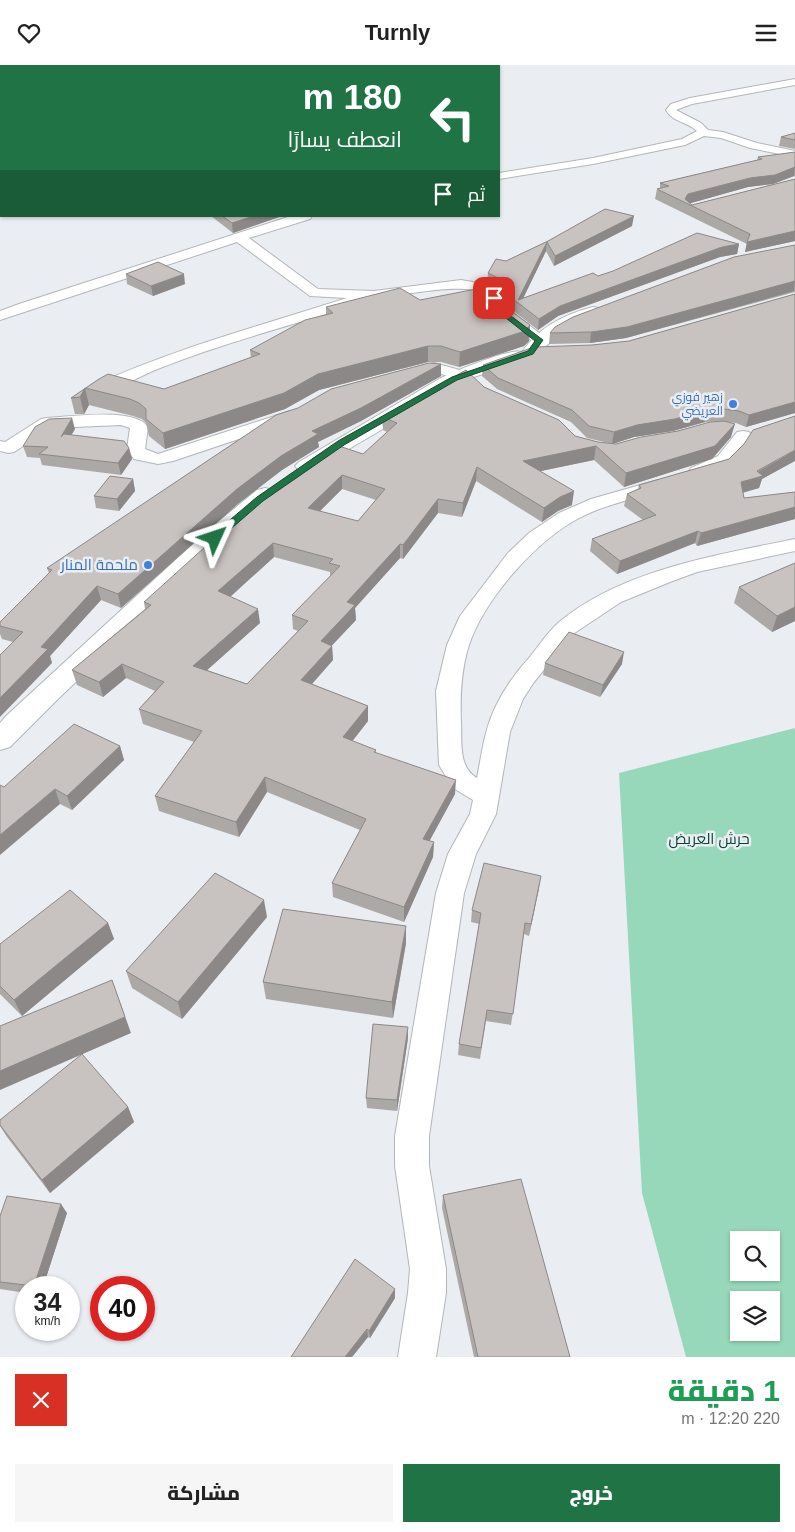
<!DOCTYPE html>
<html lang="ar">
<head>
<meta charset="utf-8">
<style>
	:root { --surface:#fff; --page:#f6f6f6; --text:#222; --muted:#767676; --accent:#207345 }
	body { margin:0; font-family:Helvetica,Cairo,sans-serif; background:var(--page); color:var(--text); direction:rtl; height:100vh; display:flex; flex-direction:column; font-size:19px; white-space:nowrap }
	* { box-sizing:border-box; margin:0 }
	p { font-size:16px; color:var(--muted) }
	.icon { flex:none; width:28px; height:28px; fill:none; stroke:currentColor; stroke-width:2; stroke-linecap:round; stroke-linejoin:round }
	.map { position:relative; height:1292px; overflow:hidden; direction:ltr }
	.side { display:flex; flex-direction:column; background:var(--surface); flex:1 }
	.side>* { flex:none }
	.top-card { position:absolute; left:0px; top:0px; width:500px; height:152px; box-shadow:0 1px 4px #0004; direction:rtl; background:#207345; color:#fff; overflow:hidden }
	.controls { position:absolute; left:730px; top:1166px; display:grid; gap:10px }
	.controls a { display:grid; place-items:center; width:50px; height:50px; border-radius:0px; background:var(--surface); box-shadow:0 1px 4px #0004; font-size:25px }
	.speed { position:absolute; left:15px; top:1211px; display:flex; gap:10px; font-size:25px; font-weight:700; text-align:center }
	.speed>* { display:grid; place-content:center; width:65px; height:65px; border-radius:50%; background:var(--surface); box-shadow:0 1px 4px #0004; line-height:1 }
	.speed small { font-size:12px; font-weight:400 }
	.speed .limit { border:8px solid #d22; background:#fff; color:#111 }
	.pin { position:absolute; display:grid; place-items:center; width:42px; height:42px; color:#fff; margin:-21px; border-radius:10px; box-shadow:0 2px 8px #0006 }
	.me { position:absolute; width:55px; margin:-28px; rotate:48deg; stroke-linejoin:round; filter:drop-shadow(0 0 4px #0008) }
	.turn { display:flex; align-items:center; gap:18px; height:105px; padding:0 15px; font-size:22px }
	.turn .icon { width:65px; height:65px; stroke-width:2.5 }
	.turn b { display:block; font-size:35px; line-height:42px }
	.then { display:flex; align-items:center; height:48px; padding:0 15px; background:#0003; gap:10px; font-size:19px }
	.round { display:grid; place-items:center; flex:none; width:52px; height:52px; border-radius:0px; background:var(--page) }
	.summary { display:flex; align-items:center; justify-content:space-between; height:85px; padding:0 15px }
	h1 { font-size:30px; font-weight:800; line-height:38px; color:#1e9e55 }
	.action { display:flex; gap:10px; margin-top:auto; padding:10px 15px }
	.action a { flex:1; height:58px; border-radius:0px; background:var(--accent); color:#fff; font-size:20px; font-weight:800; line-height:58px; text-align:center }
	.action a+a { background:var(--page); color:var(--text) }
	header { display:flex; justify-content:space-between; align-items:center; height:65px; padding:0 15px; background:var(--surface); font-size:22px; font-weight:800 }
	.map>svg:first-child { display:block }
</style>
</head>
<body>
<header><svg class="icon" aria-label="menu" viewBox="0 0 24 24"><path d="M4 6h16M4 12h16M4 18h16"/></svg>Turnly<svg class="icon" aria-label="heart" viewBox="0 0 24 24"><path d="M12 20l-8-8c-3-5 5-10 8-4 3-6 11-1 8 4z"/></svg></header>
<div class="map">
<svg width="795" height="1292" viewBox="0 0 795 1292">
	<rect width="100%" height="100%" fill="#eaedf1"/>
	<path fill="#97d8ba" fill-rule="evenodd" d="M795 663V1292H686L642 1128 619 708ZM739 1175H771V1208H739ZM739 1235H771V1268H739Z"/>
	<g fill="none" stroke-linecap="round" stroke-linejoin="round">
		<g stroke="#b3b6b9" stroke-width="2">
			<path id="street" d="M156 0H166V1H157Z
				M795 14V20L692 39 676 45 701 58 708 65 723 67 757 78 795 86V92L750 83 721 73 704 71 685 80 593 99 499 114V108L593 93 682 74 697 66C688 57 672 57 666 45L671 39 690 33Z
				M0 83H1V89H0Z
				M291 151H312L310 154 249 173 318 224 374 226 461 215 489 220 498 226 511 246 548 275 545 278C534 281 508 261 500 252 493 245 491 233 482 228 463 217 397 231 374 234H363L362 238C293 260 222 278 155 305 140 311 103 333 88 329L86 326 88 323C172 284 260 261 347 233L310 231 237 177 0 255V246L19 239Z
				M434 298 467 307 469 310 467 313C456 316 446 309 436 308 425 307 415 315 404 312L402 309 404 306Z
				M290 346 296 347 299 351 296 355 173 396 158 399 134 394 127 384 130 363 121 360 51 363 14 387 8 388 0 386V376L5 377 41 354 47 353C70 352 134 342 148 362L145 384 158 389Z
				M743 366 749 367 752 371C739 391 718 418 691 411L688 407 691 403 718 391 737 367Z
				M658 415 665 417 667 421 665 425C634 434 600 440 572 457 532 481 484 535 469 580 461 605 460 632 461 658 462 677 458 702 477 713 480 698 482 683 486 668 493 640 510 614 529 593 538 582 547 568 558 558 620 505 717 490 795 474V486L697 507 670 517 621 537 573 569 534 617 523 634 510 667 496 749 476 789 464 828 429 1071V1101L446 1204V1228L436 1292H398L408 1228 410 1204 395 1101V1071L436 828 448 789 470 749 473 735 453 723 439 700 436 626 447 580 460 551 508 488 529 468 559 448 591 434Z"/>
		</g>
		<g stroke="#b3b6b9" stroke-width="2">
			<path id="secondary" d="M593 242 599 243 601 247 599 251C574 260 554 270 537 291H527L524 295 468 314 313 405 306 407 299 405 295 401 299 397 439 314C453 307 509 283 522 287 539 262 565 249 593 242Z
				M265 423 273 425 276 430 273 435 206 492 59 633 10 682 0 685V658L6 651 206 467 257 425Z"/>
		</g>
		<use href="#street" fill="#fff" fill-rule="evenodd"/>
		<use href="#secondary" fill="#fff" fill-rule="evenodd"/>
	</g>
	<path fill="#aca8a6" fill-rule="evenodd" d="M264 0H349L347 1H270Z
		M795 68V84L779 81 781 72Z
		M795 87V112L794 111 773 119 748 122 690 138 692 140 795 114V176L745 187 747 179 655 134 657 124 660 123V118L757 95 758 92Z
		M211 151H282L233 168Z
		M632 161 554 201 546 186 523 233 598 211 739 179 737 189 720 192 558 251 538 265 512 245 499 224 487 218 488 208 506 196 548 176Z
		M795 180V227L626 273 590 278 549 279 550 268Z
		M126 209 185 219 153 231 127 219Z
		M795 229V348L746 362 736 358 726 357 731 372 712 394 624 422 594 395 540 406 572 440 558 446 542 457 476 416 462 452 438 448 403 494 400 493 355 543 356 555 332 580 333 595 312 619 368 641V656L352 676 376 685V688L455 729 429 776 434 777 433 792 404 857 333 832 332 818 360 765 267 727 239 772 159 746 155 731 194 677 143 659 139 644 155 626 126 613 103 632 77 620 72 605 145 544 144 537 363 389 387 367 383 365 382 352 484 322 575 371 598 377 609 378 587 373 571 357 497 324 482 311 483 300 592 280 629 276ZM721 356H723L616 379H613L634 372 673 366 705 357ZM342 424 376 435 358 456 320 446ZM274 492 330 507V512L292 550 293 564 298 566 247 619 207 605 260 558 230 532Z
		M420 235 500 238 530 260 529 276 524 281 459 302 441 297H428L319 325 285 344 165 384 149 371 146 358 142 354 133 351 89 340 84 349H75L71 333 99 314 164 324 251 293 250 285 326 250V242Z
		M441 299V311L361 356 318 377 319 382 282 405 239 438 121 543 101 535 50 591 52 598 13 577 2 574 0 569V557L49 508 47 503Z
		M75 364 71 370 129 383 132 394 121 410 42 400 40 393 27 392 23 381Z
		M729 394 794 396 762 414 759 423 743 428 744 433 795 427V454L697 481 695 478 617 509 590 486 592 474 643 455 624 441 627 429 638 424 639 420Z
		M133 414 135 426 119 446 96 443 94 431Z
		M795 498V556L772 567 734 538 739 522Z
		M545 598 622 599 600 632 543 610Z
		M120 681 124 695 72 745 60 739 4 722Z
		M539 823 529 871 524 869 511 960 486 956 480 994 458 990 459 979 479 859 471 857 472 845Z
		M267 852 182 954 132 923 126 906Z
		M108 858 114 874 22 951 0 929V879Z
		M406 878 393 953 266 934 263 917Z
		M408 973 397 1046 367 1043 366 1033Z
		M128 1042 134 1057 50 1128 7 1072 0 1061V1055Z
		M443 1130 570 1292H474L442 1143Z
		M67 1148 43 1222H26V1228L0 1224V1151Z
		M395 1224V1233L370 1273 368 1272 352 1292H291Z"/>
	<path fill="#8c8887" d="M114 0H139V1H107Z
		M338 0H349L347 1H336Z
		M1 67V76H0V68Z
		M795 102 794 111 773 119 748 122 688 139 685 134 688 129 750 113Z
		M254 151H282L233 168 232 158Z
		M634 151 632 161 554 201 555 191Z
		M795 166V176L745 187 747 177Z
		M547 177 546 186 520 240 518 235Z
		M739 179 737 189 720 192 558 251 538 265 539 254 560 241 722 182Z
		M184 209 185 219 153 231 151 221Z
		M795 216 794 226 626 273 590 278 591 267Z
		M530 260 529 276 524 281 459 302 460 287Z
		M428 281V297L319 325 285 344 165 384 163 368 318 309Z
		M441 299V311L361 356 318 377 319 382 282 405 239 438 121 543 118 529 237 424 312 366Z
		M85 323 89 340 84 349 80 332Z
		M795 337V348L746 362 749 350Z
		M708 345 705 357 673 366 634 372 612 379 614 367 637 360Z
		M72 353 75 364 64 383 61 372Z
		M735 359 731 372 712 394 624 422 626 408Z
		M596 381 594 395 522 410 523 396Z
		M129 383 132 394 121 410 118 398Z
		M795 385V396L762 414 759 423 737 429 741 417Z
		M477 402 476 416 462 452 463 438Z
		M342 410V424L309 457 308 443Z
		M133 414 135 426 119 446 117 434Z
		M574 426 572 440 558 446 542 457 544 443 560 432Z
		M438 434V448L403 494V480Z
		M795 442V454L697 481 701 468Z
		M698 466 695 478 617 509 620 496Z
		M273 478 274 492 220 541 218 526Z
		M400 479V493L355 543 356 555 322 591 321 576 347 537Z
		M97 521 101 535 50 591 52 598 0 652V633L41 582Z
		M795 542V556L772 567 777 551Z
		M258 544 260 558 196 615 193 601Z
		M332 581 333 595 303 629 301 615Z
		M624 587 622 599 600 632 603 620Z
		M122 599 126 613 103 632 99 617Z
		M368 641V656L344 687 343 672Z
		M120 681 124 695 72 745 67 731Z
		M265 712 267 727 239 772 236 757Z
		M456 715 455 729 423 788V774Z
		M55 724 60 739 0 790V770Z
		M434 777 433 792 404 857V842Z
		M541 811 539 823 529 871 531 859Z
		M264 835 267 852 182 954 178 937Z
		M108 858 114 874 22 951 14 935Z
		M406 861V878L393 953 392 937Z
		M112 915 131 968 0 1025V1006Z
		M408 962V973L397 1046V1035Z
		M128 1042 134 1057 50 1128 42 1115Z
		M61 1139 67 1148 43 1222H34V1221Z
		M395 1224V1233L370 1273 369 1266Z
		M367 1264 368 1272 352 1292H345Z"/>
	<path fill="#c8c3c1" stroke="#8c8887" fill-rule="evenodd" d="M0 0H114L107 1H1V67L0 68V48L1 47 0 43V13H1L0 8Z
		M296 0H338L336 1H302Z
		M795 68V75L781 72Z
		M795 87V102L775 110 750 113 688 129 685 134 692 140 795 114V166L747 177 750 169 657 124 669 121 660 118 762 94 758 92Z
		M605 144 634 151 555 191 547 177 518 235 593 208 598 211 613 206 697 168 739 179 722 182 560 241 539 254 513 234 500 214 488 208 496 194 506 196 548 176Z
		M222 151H254L232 158Z
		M795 180V216L627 262 591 267 550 268 555 262 573 252 734 192Z
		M158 197 184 209 151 221 126 209Z
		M481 214 500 238 530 260 525 266 460 287 441 281H428L318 309 284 328 163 368 146 354V344L139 338 130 334 85 323 80 332 71 333 99 314 108 309 164 324 260 289 250 285 305 255 333 248 326 242 400 223 420 235 476 224Z
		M795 229V337L749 350 739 346 724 344 708 345 675 354 637 360 614 367 589 361 572 345 498 313 483 300 534 282 592 280 629 276Z
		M429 298 441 299 361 343 312 366 318 369 281 391 237 424 118 529 97 521 41 582 48 584 0 633V590L23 567 0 561V557L52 505 47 503 276 350 298 343 331 324Z
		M466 305 484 322 559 355 575 371 598 377 616 379 641 372 678 366 710 357 724 356 735 359 715 381 626 408 596 381 523 396 574 426 560 432 544 443 477 402 463 438 438 434 403 480 400 479 347 537 355 540 321 576 332 581 301 615 368 641 343 672 376 685 374 687 456 715 423 774 434 777 404 842 332 818 366 754 265 712 236 757 155 731 202 666 139 644 164 617 122 599 99 617 72 605 151 540 144 537 256 436 317 391 336 380 363 389 397 358 382 352ZM342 410 385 424 358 456 308 443ZM273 478 333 494 329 498 340 501 292 550 308 556 247 619 193 601 258 544 218 526Z
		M795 351V385L757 406 763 411 741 417 744 433 795 427V442L701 468 698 466 620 496 592 474 656 450 627 429 641 423 639 420 729 394 744 379 753 365Z
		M72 353 61 372 64 369 124 376 129 383 118 398 39 389 48 382 23 381 35 362 49 354Z
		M110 411 133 414 117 434 94 431Z
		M795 498V542L777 551 739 522Z
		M569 567 624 587 603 620 545 598Z
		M74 659 120 681 67 731 55 724 0 770V720L4 722Z
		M484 798 541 811 531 859 525 858 513 949 487 945 481 983 459 979 481 848 472 845Z
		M215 808 264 835 178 937 126 906Z
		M70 825 108 858 14 935 0 921V879Z
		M283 844 406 861 392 937 263 917Z
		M112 915 125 952 0 1006V961Z
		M373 959 408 962 397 1035 366 1033Z
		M82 989 128 1042 42 1115 0 1060V1055Z
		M521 1114 570 1292H478L443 1130Z
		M7 1131 61 1139 34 1221 0 1217V1151Z
		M355 1194 395 1224 369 1266 367 1264 345 1292H291Z"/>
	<path fill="#207345" stroke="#154b2d" d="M494 231 497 232 507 248 543 275 533 289 457 315 344 380 263 436 218 475H211V471L257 432 338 376 452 312 528 286 535 276 502 250 491 233Z"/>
	<g fill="#3f7fe0" stroke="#eaedf1" stroke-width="2">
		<circle cx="733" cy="339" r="5"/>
		<circle cx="148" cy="500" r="5"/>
	</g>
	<g text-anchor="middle" stroke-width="5" stroke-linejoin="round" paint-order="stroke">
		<g font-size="12" fill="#366cbe" stroke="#eaedf1" text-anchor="end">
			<text x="723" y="336">زهير فوزي<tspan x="723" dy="14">العريضي</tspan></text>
		</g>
		<g font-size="15" fill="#366cbe" stroke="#eaedf1" text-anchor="end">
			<text x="138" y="505">ملحمة المنار</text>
		</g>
		<g font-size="15" fill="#074531" stroke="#eaedf1">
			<text x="709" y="779">حرش العريض</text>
		</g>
	</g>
</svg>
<div class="controls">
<a><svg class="icon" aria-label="search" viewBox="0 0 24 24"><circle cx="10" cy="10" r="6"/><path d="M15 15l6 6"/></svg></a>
<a><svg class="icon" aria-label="layers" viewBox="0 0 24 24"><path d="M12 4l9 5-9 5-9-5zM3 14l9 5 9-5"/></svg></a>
</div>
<div class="speed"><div>34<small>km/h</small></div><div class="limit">40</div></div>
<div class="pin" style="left:494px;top:233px;background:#d93025"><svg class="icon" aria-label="arrive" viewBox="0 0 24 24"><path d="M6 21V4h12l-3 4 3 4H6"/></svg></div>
<svg class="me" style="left:215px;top:473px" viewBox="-20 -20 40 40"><path d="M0-17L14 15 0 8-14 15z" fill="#207345" stroke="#fff" stroke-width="4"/></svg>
<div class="top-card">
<div class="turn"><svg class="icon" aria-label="left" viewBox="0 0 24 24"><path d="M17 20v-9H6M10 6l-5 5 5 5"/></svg><div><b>180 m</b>انعطف يسارًا</div></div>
<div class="then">ثم<svg class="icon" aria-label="arrive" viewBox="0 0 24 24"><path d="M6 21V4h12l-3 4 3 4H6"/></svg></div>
</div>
</div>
<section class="side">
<div class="summary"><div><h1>1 دقيقة</h1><p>220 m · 12:20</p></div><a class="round" style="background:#d93025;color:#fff"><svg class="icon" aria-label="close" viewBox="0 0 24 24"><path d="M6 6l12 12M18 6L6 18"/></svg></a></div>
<div class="action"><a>خروج</a><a>مشاركة</a></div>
</section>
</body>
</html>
